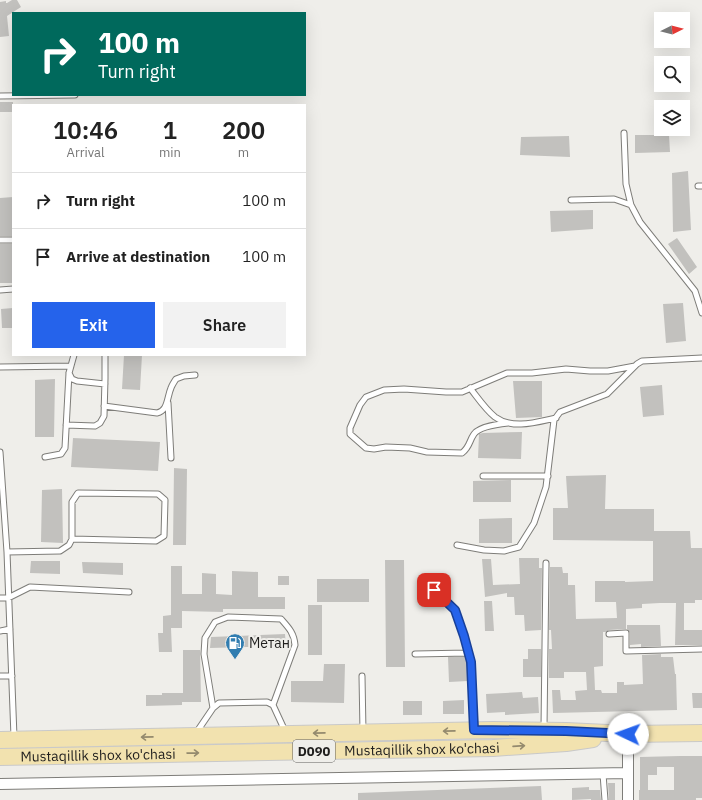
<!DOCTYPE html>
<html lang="en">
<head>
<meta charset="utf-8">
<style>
	:root { --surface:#fff; --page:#f2f2f2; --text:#222; --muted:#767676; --line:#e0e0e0; --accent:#2563eb }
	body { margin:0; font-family:"IBM Plex Sans",sans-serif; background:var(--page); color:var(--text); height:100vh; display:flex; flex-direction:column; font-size:15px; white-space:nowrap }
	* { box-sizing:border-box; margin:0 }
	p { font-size:13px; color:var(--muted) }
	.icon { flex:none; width:22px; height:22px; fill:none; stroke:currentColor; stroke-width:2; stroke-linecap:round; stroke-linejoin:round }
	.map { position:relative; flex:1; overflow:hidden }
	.panel { position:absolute; left:12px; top:104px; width:294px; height:252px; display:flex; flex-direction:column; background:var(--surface); border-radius:0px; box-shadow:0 4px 16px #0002 }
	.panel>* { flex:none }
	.top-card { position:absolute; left:12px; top:12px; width:294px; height:84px; border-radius:0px; box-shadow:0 4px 16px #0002; background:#00695c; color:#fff; overflow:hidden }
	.needle { width:26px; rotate:84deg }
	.controls { position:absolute; left:654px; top:12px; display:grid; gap:8px }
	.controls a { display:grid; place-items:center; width:36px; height:36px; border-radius:0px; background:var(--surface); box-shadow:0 4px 16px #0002; font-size:20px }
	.pin { position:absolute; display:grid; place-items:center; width:34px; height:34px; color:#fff; margin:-17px; border-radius:8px; box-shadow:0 2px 6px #0006 }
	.me { position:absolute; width:44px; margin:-22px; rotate:273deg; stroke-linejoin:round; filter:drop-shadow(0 0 3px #0008) }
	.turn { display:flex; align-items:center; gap:14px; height:84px; padding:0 20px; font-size:18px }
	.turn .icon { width:52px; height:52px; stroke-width:2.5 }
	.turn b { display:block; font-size:28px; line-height:34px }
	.eta { display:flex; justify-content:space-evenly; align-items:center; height:68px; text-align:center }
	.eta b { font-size:24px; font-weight:600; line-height:28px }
	.cta { display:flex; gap:8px; margin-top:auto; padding:8px 20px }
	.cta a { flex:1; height:46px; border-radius:0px; background:var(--accent); color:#fff; font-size:16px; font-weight:600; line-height:46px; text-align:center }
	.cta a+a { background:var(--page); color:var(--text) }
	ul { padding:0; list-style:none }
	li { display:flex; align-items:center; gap:12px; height:56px; padding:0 20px; border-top:1px solid var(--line) }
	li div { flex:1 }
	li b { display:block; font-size:15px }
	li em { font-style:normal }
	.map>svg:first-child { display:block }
</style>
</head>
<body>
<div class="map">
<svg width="702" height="800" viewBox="0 0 702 800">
	<rect width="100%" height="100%" fill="#efeeea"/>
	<path fill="#c2c1be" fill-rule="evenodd" d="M12 0H17L21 7 7 16 9 36 0 37V2L6 1V3H7Z
		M0 102H13V112H0Z
		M635 135H669L670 152 635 153Z
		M569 136 570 157 520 155 521 137Z
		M688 171 691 230 673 232 672 173Z
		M13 197V236H0V198Z
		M593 210V229L551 232 550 211Z
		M677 238 697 267 689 274 668 244Z
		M0 244H13V283H0Z
		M683 303 686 341 666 343 663 304Z
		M13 308V328H2L1 309Z
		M124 355H142L140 390 122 389Z
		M55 379 54 437H35V380Z
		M513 381H542V417L516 418Z
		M662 385 664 415 643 417 640 387Z
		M522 432 521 459 478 458 479 434 483 433Z
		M73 438 160 442 158 471 71 467Z
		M174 468 187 469 186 545H173Z
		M606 475 605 509H654V531H690L691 548H702V600H695V603H684V630H702V645H675L676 603H660L642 604V608L626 609V629L609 630 606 632H603V666L594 667 595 690H601L602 693H617V682H624V685L643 684 642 655 661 654V657H673L675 674H676L677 710 553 713 552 690H560L561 700H576L575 691 587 690 586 672H564V678H549V649H552L551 630H549L550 567H562L563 573H568V585H575L576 619 617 618 616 602H595V581H625V582L653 581V541L553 540V508H568L566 476Z
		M511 480V502H473V481Z
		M62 489 63 543 41 542 42 490Z
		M512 518V543H479V519Z
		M519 558H539V568H542L541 630 525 631 524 615H515L514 597H507V593L485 597 482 559H491L493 585 520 584Z
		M385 560H404L405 667H386Z
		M31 561H60V574L30 573Z
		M82 562 123 563V575L83 573Z
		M171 566H182V594H202V573L216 574V594L232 595V571L258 572V597H285V609H223V612L182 611V628H171L172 652H159L158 633H163V616L171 615Z
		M278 576H289V585H278Z
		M317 579H369V602H317Z
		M484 601H492L494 631H485Z
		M308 605H322V655H308Z
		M627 625H660L661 646 641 647V644L630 645V633L627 629Z
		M285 634 286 646 210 648 211 637Z
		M528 649H541V677H523V659H528Z
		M183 650H200L201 702H182V705L146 706V695H162V693H183Z
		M448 657H466L467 663 468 681 449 682Z
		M324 664H345L344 703 291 702V681H323Z
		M522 692 523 698 538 697 539 713 505 715V712L487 713 486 694Z
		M692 693H702V708H693Z
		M464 700V714H443V701Z
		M403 701H422V715H403Z
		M680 756H702V798H696V800H639V790H640V757ZM657 767H674V790H648V775H657Z
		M608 783H615V800H609Z
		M541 786 542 800H358V793Z
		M589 787V790H600L601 800H591V799L572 800V788Z"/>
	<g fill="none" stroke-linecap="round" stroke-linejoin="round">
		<g stroke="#7e7d79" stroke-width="7">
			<path id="lane" d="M0 96 75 95
				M624 133 626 184 631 205 640 222 695 291 702 313
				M698 186H702
				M571 200 614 199 631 205
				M0 240H13
				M0 290 13 289
				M0 367 71 366
				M69 373 72 379 77 381 105 384
				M470 388C478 398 485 409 495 417 513 430 537 422 556 418
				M168 403 171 458
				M104 406 157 413C168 411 167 397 171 388 172 385 174 382 176 379L184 376 195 375
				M509 423C500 424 480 426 474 434 469 441 470 447 462 453L427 452 410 448 386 447 374 449 366 448 350 434V428L360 405 366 397 384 390 404 389 446 392H462L507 373H532L566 369 590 371H608L635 366
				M66 425 95 426 100 423 104 416 105 379V355
				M0 452 7 552 14 737
				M45 457 61 454 65 448 69 373 74 355
				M483 476H548
				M457 545 484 550 504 551 519 547 534 523 546 487 554 420 560 412 607 394 637 364 642 361 702 358
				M7 552 60 551 69 545 72 539V502L78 493 158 494 165 500 164 536 156 541 72 539
				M434 590 455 610 464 636 471 662 474 728
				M0 598H8L30 587 129 592
				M0 631 10 629
				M609 634 626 633V651L702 649
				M415 654 468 653
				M0 676H12
				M362 676 363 732
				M213 708 204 654 205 638 215 622 228 617 281 619C289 628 294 633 295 645L273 705
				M544 728 546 563
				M196 733 213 708 219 703 267 702 273 705 285 731
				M603 774 605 800"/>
		</g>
		<g stroke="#7e7d79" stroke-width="12">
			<path id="street" d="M628 734V800
				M0 784 628 773"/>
		</g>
		<g stroke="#c9c9c9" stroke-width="18">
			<g id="primary">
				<path d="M0 740 493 730 566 731 628 734 702 733"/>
				<path id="s1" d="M0 757 493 748 566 743 593 739"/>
			</g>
		</g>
		<use href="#lane" stroke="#fff" stroke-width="5"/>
		<use href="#street" stroke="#fff" stroke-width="10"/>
		<use href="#primary" stroke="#f2e2af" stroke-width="16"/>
	</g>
	<defs><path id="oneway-shaft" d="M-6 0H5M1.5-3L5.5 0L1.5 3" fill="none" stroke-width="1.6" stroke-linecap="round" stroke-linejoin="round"/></defs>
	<g stroke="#948a6e">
		<use href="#oneway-shaft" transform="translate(449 731) rotate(179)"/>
		<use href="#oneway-shaft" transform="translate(319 733) rotate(179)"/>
		<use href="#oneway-shaft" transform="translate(147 737) rotate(179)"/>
		<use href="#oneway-shaft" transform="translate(519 746) rotate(-4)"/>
		<use href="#oneway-shaft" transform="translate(193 753) rotate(-1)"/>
	</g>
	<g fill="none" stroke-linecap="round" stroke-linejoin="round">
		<g stroke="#184099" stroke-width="10">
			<path id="route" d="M434 590 455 610 464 636 471 662 474 730 566 731 628 734"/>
		</g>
		<use href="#route" stroke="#2563eb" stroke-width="7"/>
	</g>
	<defs>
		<g id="fuel-pin" transform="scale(1)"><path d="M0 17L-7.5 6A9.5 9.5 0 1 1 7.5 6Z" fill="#317db0" stroke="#efeeea"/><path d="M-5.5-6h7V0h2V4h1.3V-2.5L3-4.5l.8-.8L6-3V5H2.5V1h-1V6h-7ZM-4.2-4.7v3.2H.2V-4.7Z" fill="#fff"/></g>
	</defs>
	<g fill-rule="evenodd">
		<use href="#fuel-pin" x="235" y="643"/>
	</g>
	<g text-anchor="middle" stroke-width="4" stroke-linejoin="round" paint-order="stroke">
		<rect fill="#efeeea" stroke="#5e5d5b" stroke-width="1" x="293" y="740" width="42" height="22" rx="3"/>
		<g font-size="13" font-weight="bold" fill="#201f1e">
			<text x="314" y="756">D090</text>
		</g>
		<g font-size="14" fill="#201f1e" stroke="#efeeea" text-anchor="start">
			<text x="249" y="648">Метан</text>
		</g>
		<g font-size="14" fill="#201f1e" stroke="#efeeea">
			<text dy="5" stroke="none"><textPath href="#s1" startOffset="422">Mustaqillik shox ko'chasi</textPath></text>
			<text dy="5" stroke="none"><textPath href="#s1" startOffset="98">Mustaqillik shox ko'chasi</textPath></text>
		</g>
	</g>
</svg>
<div class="controls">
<a><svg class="needle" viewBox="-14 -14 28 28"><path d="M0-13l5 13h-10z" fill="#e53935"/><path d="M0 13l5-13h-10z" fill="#767676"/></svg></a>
<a><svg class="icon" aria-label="search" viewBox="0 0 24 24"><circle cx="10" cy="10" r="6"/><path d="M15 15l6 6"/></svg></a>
<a><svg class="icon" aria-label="layers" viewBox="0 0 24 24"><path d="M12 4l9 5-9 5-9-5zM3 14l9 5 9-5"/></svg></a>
</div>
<div class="pin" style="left:434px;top:590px;background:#d93025"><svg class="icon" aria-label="arrive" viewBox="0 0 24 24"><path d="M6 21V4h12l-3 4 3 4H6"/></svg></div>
<svg class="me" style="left:628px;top:734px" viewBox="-20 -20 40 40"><circle r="19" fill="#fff"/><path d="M0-13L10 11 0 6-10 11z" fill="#2563eb"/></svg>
<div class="top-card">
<div class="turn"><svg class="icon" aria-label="right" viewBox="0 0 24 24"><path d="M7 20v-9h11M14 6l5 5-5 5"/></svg><div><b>100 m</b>Turn right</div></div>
</div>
<section class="panel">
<div class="eta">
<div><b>10:46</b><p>Arrival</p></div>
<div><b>1</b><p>min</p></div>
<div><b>200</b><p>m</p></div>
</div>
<ul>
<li><svg class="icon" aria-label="right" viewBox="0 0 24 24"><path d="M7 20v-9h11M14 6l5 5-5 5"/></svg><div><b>Turn right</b></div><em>100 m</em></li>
<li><svg class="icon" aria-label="arrive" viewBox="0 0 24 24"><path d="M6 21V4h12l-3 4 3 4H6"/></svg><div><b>Arrive at destination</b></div><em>100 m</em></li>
</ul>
<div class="cta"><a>Exit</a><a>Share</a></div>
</section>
</div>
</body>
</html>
